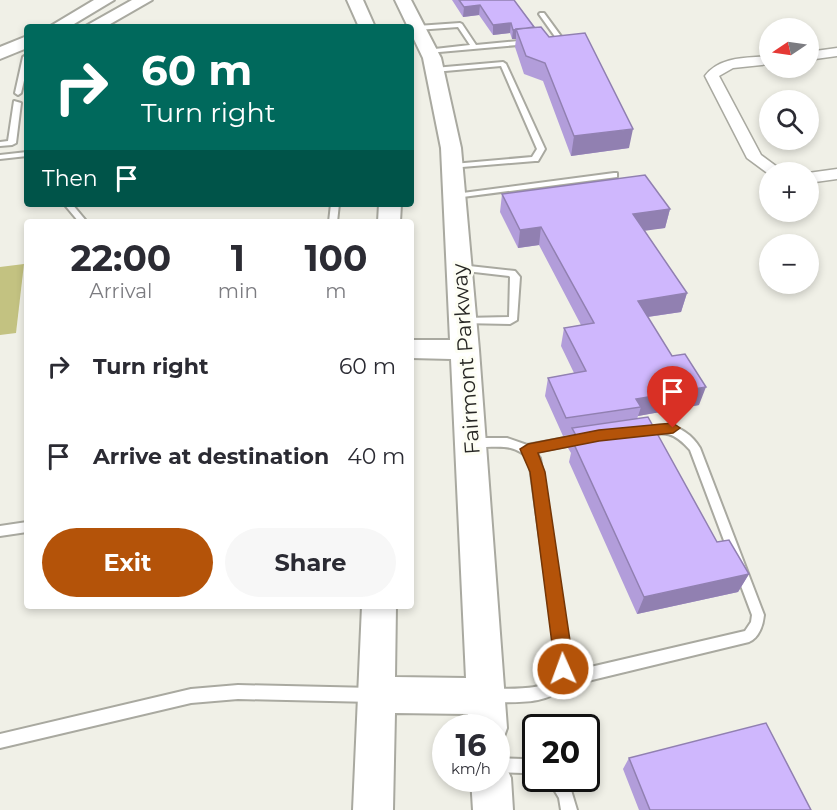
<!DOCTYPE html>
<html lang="en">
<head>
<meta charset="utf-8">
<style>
	:root { --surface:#fff; --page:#f7f7f7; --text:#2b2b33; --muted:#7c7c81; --accent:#b45309 }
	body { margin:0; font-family:Montserrat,sans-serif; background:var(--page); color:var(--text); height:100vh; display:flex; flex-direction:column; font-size:22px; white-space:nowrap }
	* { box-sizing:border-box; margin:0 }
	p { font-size:20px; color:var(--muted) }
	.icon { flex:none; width:33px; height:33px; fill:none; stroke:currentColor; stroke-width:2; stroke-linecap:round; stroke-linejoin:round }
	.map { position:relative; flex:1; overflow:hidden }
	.sheet { position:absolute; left:24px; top:219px; width:390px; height:390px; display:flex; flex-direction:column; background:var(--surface); border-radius:6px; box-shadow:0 3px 9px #0003 }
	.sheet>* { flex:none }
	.guide { position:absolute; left:24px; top:24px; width:390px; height:183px; border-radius:6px; box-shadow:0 3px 9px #0003; background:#00695c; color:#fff; overflow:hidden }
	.needle { width:39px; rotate:257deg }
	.tools { position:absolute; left:759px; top:18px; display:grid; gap:12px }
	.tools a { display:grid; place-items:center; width:60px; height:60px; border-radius:50%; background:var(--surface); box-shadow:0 3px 9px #0003; font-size:30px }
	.speed { position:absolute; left:432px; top:714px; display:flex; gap:12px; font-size:30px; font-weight:700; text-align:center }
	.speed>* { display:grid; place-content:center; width:78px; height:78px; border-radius:50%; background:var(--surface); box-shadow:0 3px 9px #0003; line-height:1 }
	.speed small { font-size:15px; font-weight:400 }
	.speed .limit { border:3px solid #111; border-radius:9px; background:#fff; color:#111 }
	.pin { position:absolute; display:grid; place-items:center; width:51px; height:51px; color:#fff; margin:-62px -26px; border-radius:50% 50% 50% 0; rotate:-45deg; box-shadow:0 0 6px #0007 }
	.pin .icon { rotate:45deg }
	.me { position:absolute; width:66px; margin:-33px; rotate:358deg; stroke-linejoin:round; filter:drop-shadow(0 0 4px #0008) }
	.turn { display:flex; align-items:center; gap:21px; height:126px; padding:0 18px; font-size:27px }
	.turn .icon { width:78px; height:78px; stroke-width:2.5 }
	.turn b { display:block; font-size:42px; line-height:51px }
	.then { display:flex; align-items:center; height:57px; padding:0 18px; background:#0003; gap:12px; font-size:22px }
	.eta { display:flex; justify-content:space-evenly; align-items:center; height:102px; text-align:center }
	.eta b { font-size:36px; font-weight:700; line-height:42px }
	.cta { display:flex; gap:12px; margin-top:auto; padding:12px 18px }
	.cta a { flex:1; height:69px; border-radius:36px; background:var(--accent); color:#fff; font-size:24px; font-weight:700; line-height:69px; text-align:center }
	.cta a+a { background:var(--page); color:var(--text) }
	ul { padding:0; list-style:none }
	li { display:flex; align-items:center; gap:18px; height:90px; padding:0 18px }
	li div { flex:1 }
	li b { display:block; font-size:22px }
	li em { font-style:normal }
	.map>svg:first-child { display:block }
</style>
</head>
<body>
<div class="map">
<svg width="837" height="810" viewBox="0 0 837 810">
	<rect width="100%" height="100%" fill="#f0f0e7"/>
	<path fill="#c3c281" d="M24 264 16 333 0 335V267Z"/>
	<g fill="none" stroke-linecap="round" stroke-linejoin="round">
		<g stroke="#a9a9a0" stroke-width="4">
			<path id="service" d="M540 13H544L563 39 562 40 549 41V39L556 38 539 14Z
				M460 23 462 24 476 45 529 40 532 42 529 44 428 53 426 52V50L470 45 458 27 417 30 414 28 417 26Z
				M26 55 27 68 21 93 18 95 15 93 23 57Z
				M503 62 506 64 545 149 538 161H535L450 168V164H453L532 157 537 149 501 66 434 72 431 70 434 68Z
				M14 101 21 103 16 143 12 145 0 146V142L8 141Z
				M27 152V156L0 159V155Z
				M614 173H617V177L455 198 451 196 455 194Z
				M64 204H72L87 222H79Z
				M331 204H339L337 222H329Z
				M460 265 515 271 520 277 517 320 510 324 461 323 459 321 461 319 464 318 509 317 510 277 509 276 457 270V266Z
				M666 425C681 427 692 435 700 448L764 615C763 625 759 638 749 642L563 687C546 706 513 701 490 703L485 701 483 696 485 691 490 689C506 688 547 692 555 676 557 672 557 665 557 661L529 459C510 439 491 451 469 445L468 442 469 439 473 438H507L527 445 582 435 586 436 587 439 586 442 582 443 535 452 540 458 571 661 569 672 745 631 751 622 752 615 690 450C673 431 666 432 642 435L638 434 637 431 638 428 642 427Z
				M27 522V532L0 536V526Z
				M238 685 373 688 378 690 380 695 378 700 373 702 238 699 191 703 0 748V734L191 689Z
				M496 758 523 759 536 763V777L523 773 496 772Z
				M547 778H563L571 790 577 810H561L559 798Z"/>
		</g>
		<g stroke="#a9a9a0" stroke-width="3">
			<path id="minor" d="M837 48V56L808 60V52Z
				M770 56V64L733 68 719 76 761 155 784 172H770V175L747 158 705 76C720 56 747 58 770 56Z
				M837 169V179L808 183V173Z"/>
		</g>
		<g stroke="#a9a9a0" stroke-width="4">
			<path id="secondary" d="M94 0H114L69 27H49Z
				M132 0H152L105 27H84Z
				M347 0H363L375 27H359Z
				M395 0H411L441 58 461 148 479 350 507 728 502 742 496 744V728H469L468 714 395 713 393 810H353L362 606H396L395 677 466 678 451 359 411 358V340H450L441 148 423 58 411 33V27H408Z
				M27 36V48L0 59V47Z
				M379 204H401L400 222H378Z
				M496 760 505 764 511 778 513 810H473L471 778H496Z"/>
		</g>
		<use href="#service" fill="#fff" fill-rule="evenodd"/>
		<use href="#minor" fill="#fff" fill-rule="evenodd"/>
		<use href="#secondary" fill="#fff" fill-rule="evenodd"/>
	</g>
	<path fill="#b29dda" d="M452 0H514L629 148 571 156 543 81 524 74 515 47 516 39H512L510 33 493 35 479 15 463 17Z
		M502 194 670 209 665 228 644 230 687 293 681 312 648 317 699 405 638 416 637 419 717 542 749 574 738 592 637 614 569 462 571 453 568 448 571 435 563 436 545 396 548 378 574 373 561 346 564 328 581 325 539 245 518 248 500 212Z
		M629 758 811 810H639L623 769Z"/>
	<path fill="#9180b1" d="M480 5 479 15 463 17 464 7Z
		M511 23 510 33 493 35V25Z
		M516 29V39H512L513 30Z
		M633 129 629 148 571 156 574 136Z
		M670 209 665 228 629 233 633 214Z
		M541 227 539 245 518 248 520 230Z
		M687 293 681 312 633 319 638 301Z
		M706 387 699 405 638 416 641 407 636 399Z
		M749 574 738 592 637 614 644 597Z"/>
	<path fill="#cfb7fd" stroke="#9180b1" stroke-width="1.5" d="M459 0H514L534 27 513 30 511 23 493 25 480 5 464 7Z
		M541 27 549 37 585 33 633 129 574 136 545 63 526 56 516 29Z
		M645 175 670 209 633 214 687 293 638 301 672 356 685 354 706 387 636 399 641 407 566 418 548 378 586 371 564 328 594 323 541 227 520 230 502 194Z
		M648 417 717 542 729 540 749 574 644 597 573 442 579 441 572 428Z
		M766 723 811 810H650L629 758Z"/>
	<path fill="#b45309" stroke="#753606" stroke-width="1.5" d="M673 423 680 428 673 433 599 441 538 453 545 472 573 661 569 675 563 678 556 675 530 472 520 449 528 444 599 430Z"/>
	<g text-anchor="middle" stroke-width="6" stroke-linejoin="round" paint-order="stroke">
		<g font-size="21" fill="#272724" stroke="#fdfef4">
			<text transform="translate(466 359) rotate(-94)" y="7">Fairmont Parkway</text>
		</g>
	</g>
</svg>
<div class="tools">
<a><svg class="needle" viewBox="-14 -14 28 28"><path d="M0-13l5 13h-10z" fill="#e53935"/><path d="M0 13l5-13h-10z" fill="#7c7c81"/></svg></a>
<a><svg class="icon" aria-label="search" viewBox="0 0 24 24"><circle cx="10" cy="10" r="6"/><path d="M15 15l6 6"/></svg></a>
<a>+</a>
<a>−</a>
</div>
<div class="speed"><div>16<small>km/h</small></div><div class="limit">20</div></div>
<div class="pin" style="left:673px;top:428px;background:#d93025"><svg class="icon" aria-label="arrive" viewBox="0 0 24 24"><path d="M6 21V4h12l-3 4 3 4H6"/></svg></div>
<svg class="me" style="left:563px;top:669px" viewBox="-20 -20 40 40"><circle r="17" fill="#b45309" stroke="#fff" stroke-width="3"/><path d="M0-11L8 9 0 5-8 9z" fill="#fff"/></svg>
<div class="guide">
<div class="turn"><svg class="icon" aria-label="right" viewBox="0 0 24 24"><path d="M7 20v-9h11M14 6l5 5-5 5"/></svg><div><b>60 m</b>Turn right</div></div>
<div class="then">Then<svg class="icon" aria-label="arrive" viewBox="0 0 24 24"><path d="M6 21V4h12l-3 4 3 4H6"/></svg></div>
</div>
<section class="sheet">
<div class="eta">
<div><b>22:00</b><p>Arrival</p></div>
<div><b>1</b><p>min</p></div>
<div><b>100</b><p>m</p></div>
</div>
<ul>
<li><svg class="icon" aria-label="right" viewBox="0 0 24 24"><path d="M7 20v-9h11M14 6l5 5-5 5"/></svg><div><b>Turn right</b></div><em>60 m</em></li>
<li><svg class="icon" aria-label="arrive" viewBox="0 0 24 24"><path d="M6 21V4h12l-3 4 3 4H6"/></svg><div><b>Arrive at destination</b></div><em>40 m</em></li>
</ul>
<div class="cta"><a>Exit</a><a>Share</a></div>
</section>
</div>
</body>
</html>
